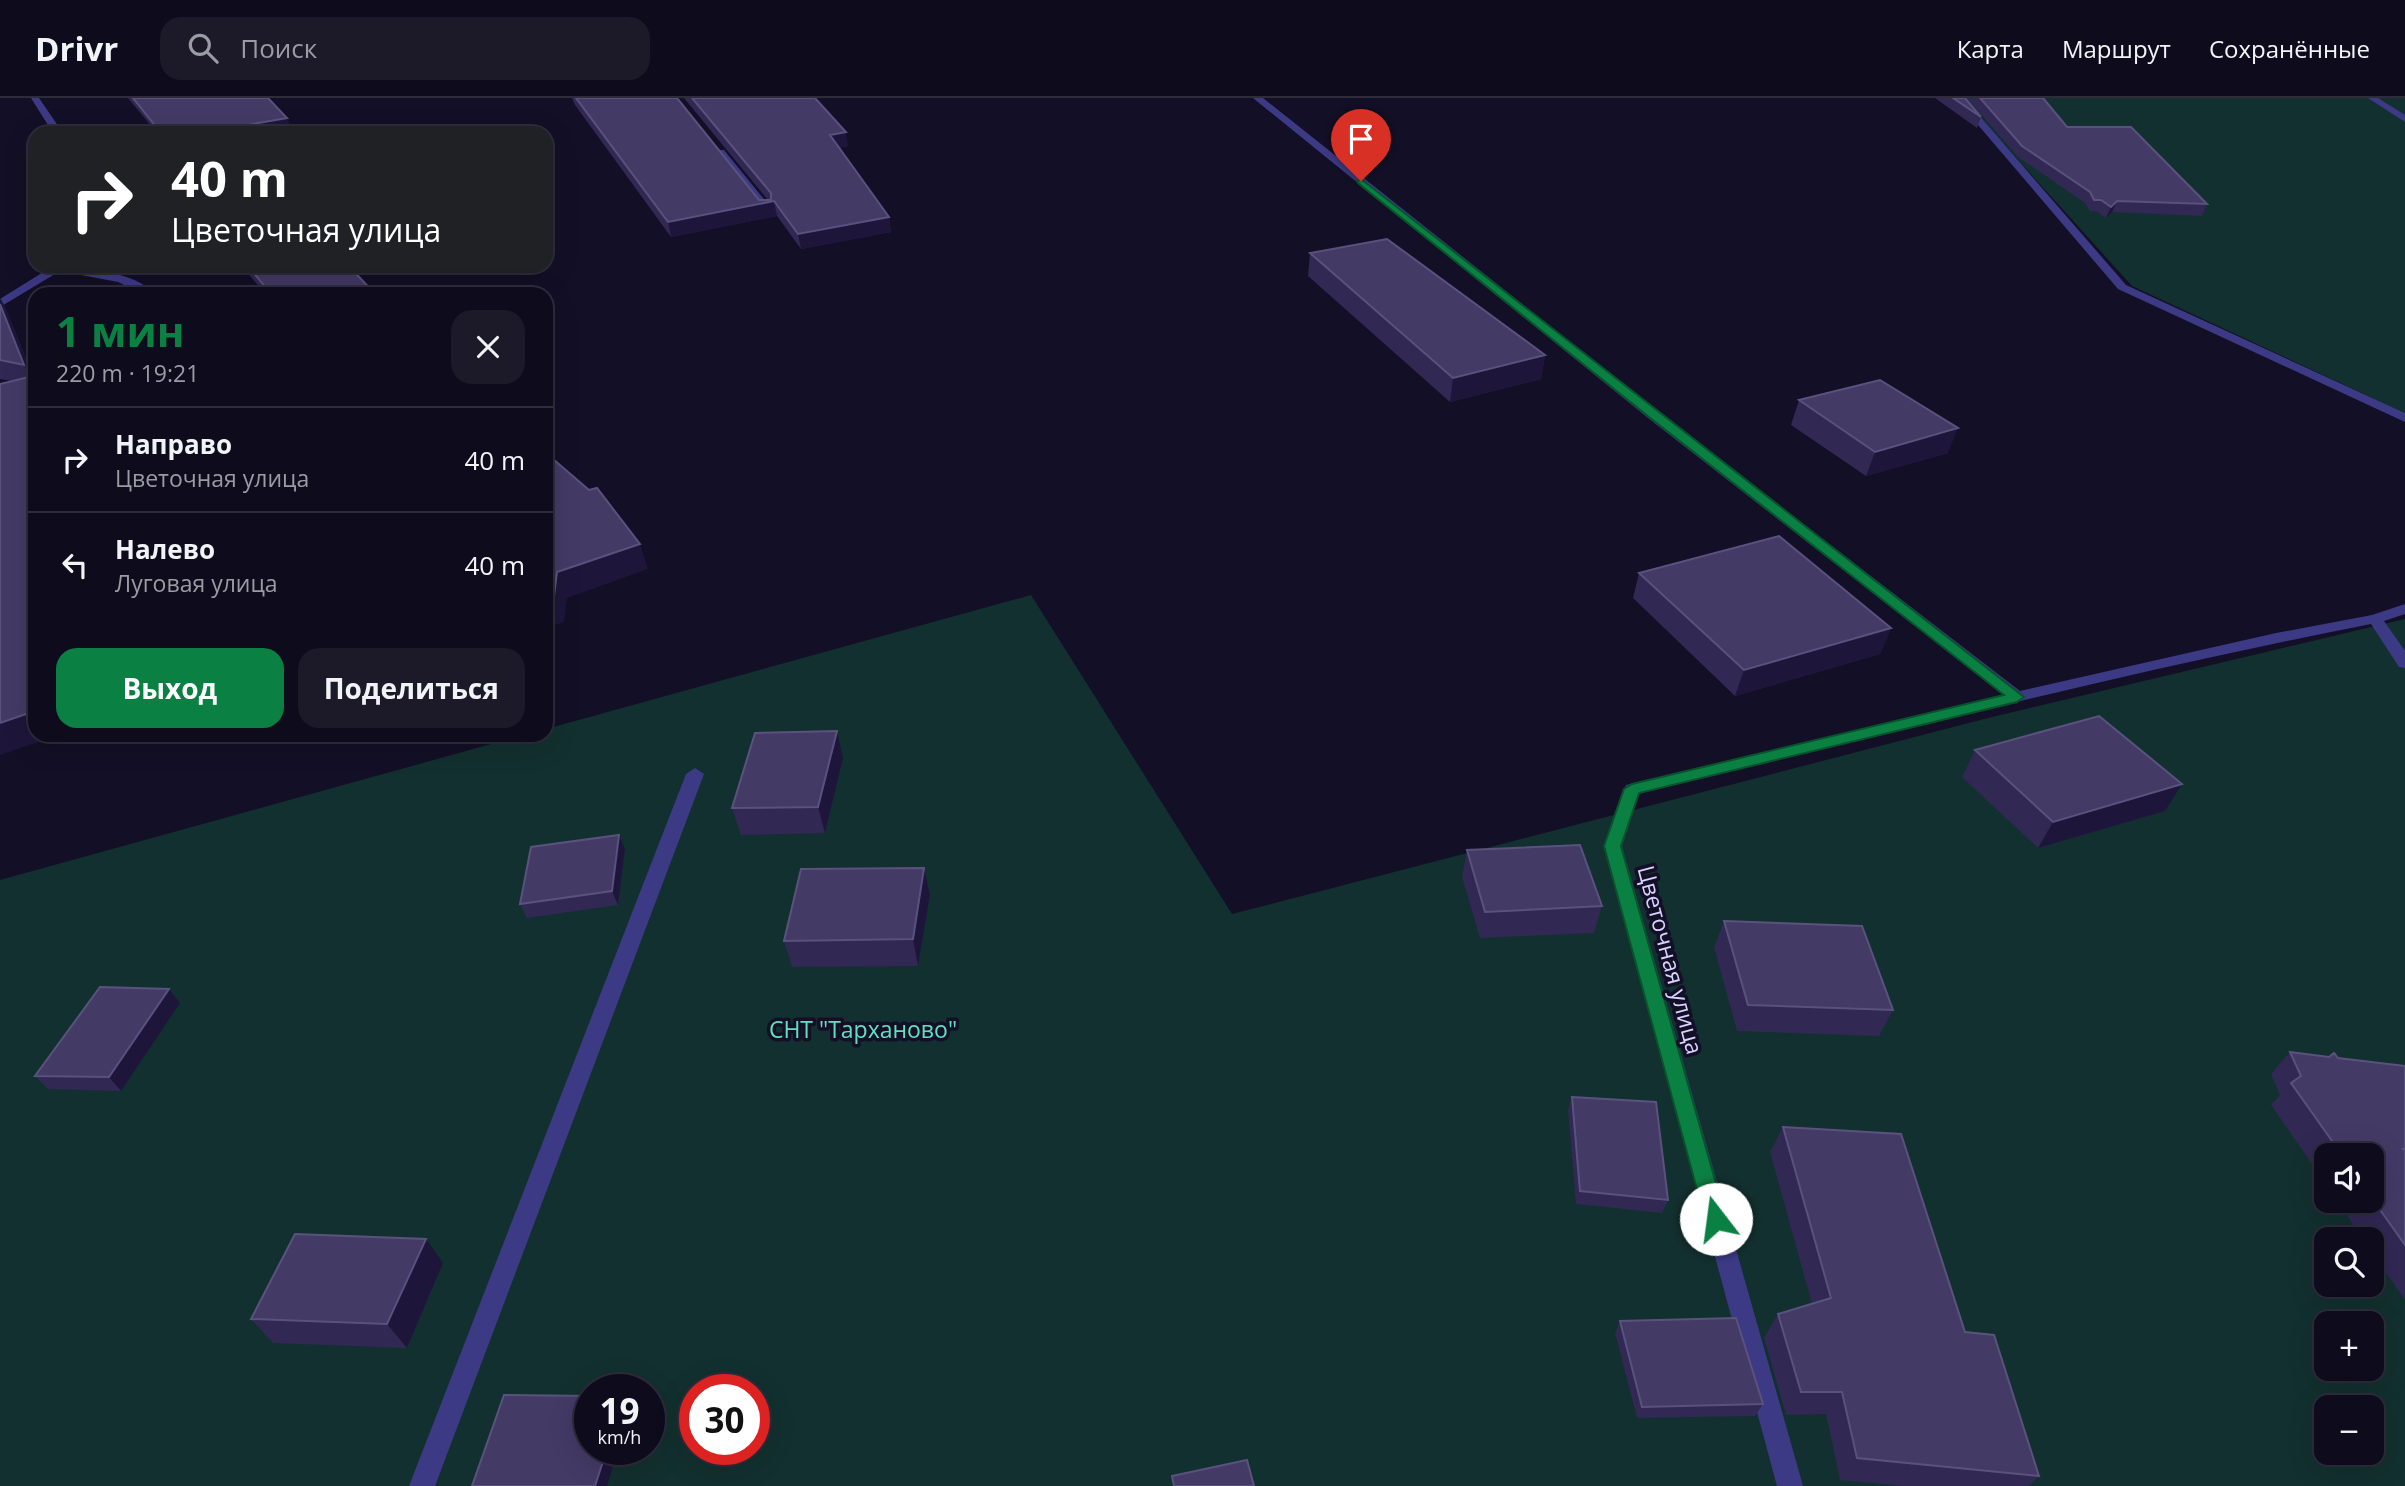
<!DOCTYPE html>
<html lang="ru">
<head>
<meta charset="utf-8">
<style>
	:root { --surface:#0e0b1c; --page:#1c1929; --text:#f1f3f6; --muted:#9b9ba3; --line:#2e2b3b; --accent:#0b8043 }
	body { margin:0; font-family:"Open Sans",sans-serif; background:var(--page); color:var(--text); height:100vh; display:flex; flex-direction:column; font-size:26px; white-space:nowrap }
	* { box-sizing:border-box; margin:0 }
	p { font-size:23px; color:var(--muted) }
	.icon { flex:none; width:38px; height:38px; fill:none; stroke:currentColor; stroke-width:2; stroke-linecap:round; stroke-linejoin:round }
	.map { position:relative; flex:1; overflow:hidden }
	.side { position:absolute; left:28px; top:189px; width:525px; height:455px; display:flex; flex-direction:column; background:var(--surface); border-radius:21px; box-shadow:0 7px 28px #0002,0 0 0 2px var(--line) }
	.side>* { flex:none }
	.banner { position:absolute; left:28px; top:28px; width:525px; height:147px; border-radius:21px; box-shadow:0 7px 28px #0002,0 0 0 2px var(--line); background:#202124; color:#fff; overflow:hidden }
	.tools { position:absolute; left:2314px; top:1045px; display:grid; gap:14px }
	.tools a { display:grid; place-items:center; width:70px; height:70px; border-radius:14px; background:var(--surface); box-shadow:0 7px 28px #0002,0 0 0 2px var(--line); font-size:35px }
	.speed { position:absolute; left:574px; top:1276px; display:flex; gap:14px; font-size:35px; font-weight:700; text-align:center }
	.speed>* { display:grid; place-content:center; width:91px; height:91px; border-radius:50%; background:var(--surface); box-shadow:0 7px 28px #0002,0 0 0 2px var(--line); line-height:1 }
	.speed small { font-size:18px; font-weight:400 }
	.speed .limit { border:10px solid #d22; background:#fff; color:#111 }
	.pin { position:absolute; display:grid; place-items:center; width:60px; height:60px; color:#fff; margin:-72px -30px; border-radius:50% 50% 50% 0; rotate:-45deg; box-shadow:0 0 7px #0007 }
	.pin .icon { rotate:45deg }
	.me { position:absolute; width:77px; margin:-38px; rotate:345deg; stroke-linejoin:round; filter:drop-shadow(0 0 5px #0008) }
	.turn { display:flex; align-items:center; gap:24px; height:147px; padding:0 28px; font-size:32px }
	.turn .icon { width:91px; height:91px; stroke-width:2.5 }
	.turn b { display:block; font-size:49px; line-height:60px }
	.round { display:grid; place-items:center; flex:none; width:74px; height:74px; border-radius:21px; background:var(--page) }
	.head { display:flex; align-items:center; justify-content:space-between; height:119px; padding:0 28px }
	h1 { font-size:42px; font-weight:700; line-height:52px; color:var(--accent) }
	.action { display:flex; gap:14px; margin-top:auto; padding:14px 28px }
	.action a { flex:1; height:80px; border-radius:21px; background:var(--accent); color:#fff; font-size:28px; font-weight:700; line-height:80px; text-align:center }
	.action a+a { background:var(--page); color:var(--text) }
	ul { padding:0; list-style:none }
	li { display:flex; align-items:center; gap:21px; height:105px; padding:0 28px; border-top:2px solid var(--line) }
	li div { flex:1 }
	li b { display:block; font-size:26px }
	li em { font-style:normal }
	header { display:flex; align-items:center; gap:42px; box-sizing:border-box; height:98px; padding:0 35px; background:var(--surface); border-bottom:2px solid var(--line) }
	header strong { font-size:33px }
	nav { display:flex; gap:38px; margin-inline-start:auto; font-size:24px }
	.search { width:490px; height:63px; background:var(--page); display:flex; align-items:center; gap:18px; box-sizing:border-box; padding:0 24px; border-radius:21px; color:var(--muted); font-size:26px }
	.map>svg:first-child { display:block }
</style>
</head>
<body>
<header>
<strong>Drivr</strong>
<div class="search"><svg class="icon" aria-label="search" viewBox="0 0 24 24"><circle cx="10" cy="10" r="6"/><path d="M15 15l6 6"/></svg>Поиск</div>
<nav><a>Карта</a><a>Маршрут</a><a>Сохранённые</a></nav>
</header>
<div class="map">
<svg width="2405" height="1388" viewBox="0 0 2405 1388">
	<rect width="100%" height="100%" fill="#130f26"/>
	<path fill="#12302f" fill-rule="evenodd" d="M1962 0H2405V315L2132 188Z
		M1031 497 1232 816 1988 620 2405 521V1388H0V782L524 637H546V631ZM2326 1057H2371V1102H2326ZM2326 1141H2371V1186H2326ZM2326 1225H2371V1270H2326ZM590 1292H649V1351H590ZM695 1292H754V1351H695ZM2326 1309H2371V1354H2326Z"/>
	<g fill="none" stroke-linecap="round" stroke-linejoin="round">
		<path fill="#3d3a85" fill-rule="evenodd" d="M31 0H39L63 35H53Z
			M1253 0H1263L1658 314 2020 593 2276 535 2372 517 2405 506V516L2384 523 2405 553V570L2399 569 2371 526C2125 574 1883 637 1639 695L1622 748 1803 1388H1777L1604 748 1626 687 2004 597 1648 320Z
			M1955 0H1964L2126 187 2405 315V324L2118 191Z
			M2368 0H2378L2405 17V24Z
			M718 52H724L772 111V115H764L718 56Z
			M53 168C81 168 136 174 155 196H143L118 184 60 173 0 209V201Z
			M695 670 704 676 435 1388H409L686 676Z"/>
	</g>
	<path fill="#312854" d="M128 0H268L294 35H157Z
		M572 0H677L759 102H768L684 0H815L848 48 839 50 889 119 891 134 801 151 777 118 671 139 575 7Z
		M1935 0H1953L1981 19 1977 30Z
		M1967 0H2043L2067 29 2207 106 2202 118 2112 114 2106 120 2096 113H2090L2085 105 2018 59Z
		M1310 155 1545 257 1541 281 1450 304 1308 178Z
		M242 168H349L375 196H265Z
		M0 200 5 209 35 282V637L12 283 0 281Z
		M1799 302 1948 355 1866 378 1791 327Z
		M1639 475 1891 530 1880 556 1735 598 1633 500Z
		M1975 652 2165 713 2038 750 1962 679Z
		M843 660 825 735 741 737 732 710Z
		M625 751 618 807 527 820 520 806Z
		M1467 752 1602 808 1594 835 1480 840 1462 779Z
		M924 770 930 797 918 868 792 869 784 843Z
		M1724 823 1893 912 1879 938 1737 933 1714 849Z
		M169 891 180 905 121 993 48 991 35 978Z
		M2290 954 2405 968V1202L2371 1153V1141H2363L2337 1102H2371V1057H2326V1086L2271 1007 2280 997 2271 976Z
		M1572 999 1668 1102 1662 1115 1576 1106 1568 1012Z
		M1783 1029 1965 1234 2039 1378 2029 1388H1903L1840 1382 1826 1316 1786 1317 1764 1240 1778 1216 1812 1206 1770 1054Z
		M443 1165 407 1250 273 1245 251 1221Z
		M1620 1223 1763 1306 1755 1318 1637 1320 1615 1235Z"/>
	<path fill="#1d163a" d="M287 20 294 35H201Z
		M846 34 848 48 832 51 830 37Z
		M774 103 777 118 671 139 668 124Z
		M2117 103 2112 114 2106 120 2111 109Z
		M889 119 891 134 801 151 798 136Z
		M0 200 5 209 35 282V284L24 267 0 206Z
		M1545 257 1541 281 1450 304 1453 280Z
		M1958 330 1948 355 1866 378 1875 354Z
		M640 446 648 471 567 500 564 524 546 530V501L557 474Z
		M1891 530 1880 556 1735 598 1744 572Z
		M35 613V637H59L0 657V625Z
		M837 633 843 660 825 735 818 709Z
		M2182 686 2165 713 2038 750 2053 724Z
		M619 737 625 751 618 807 612 793Z
		M924 770 930 797 918 868 913 841Z
		M169 891 180 905 121 993 109 979Z
		M426 1141 443 1165 407 1250 387 1226Z
		M607 1351H618L607 1388H595Z"/>
	<path fill="#433a66" stroke="#5a527e" stroke-width="2" d="M133 0H268L287 20 201 35H161Z
		M576 0H677L759 102H771V95L692 0H815L846 34 830 37 889 119 798 136 774 103 668 124Z
		M1953 0H1965L1981 19Z
		M1980 0H2043L2067 29H2131L2207 106 2117 103 2111 109 2101 102H2094L2090 94 2022 48Z
		M1387 141 1545 257 1453 280 1310 155Z
		M248 168H349L375 196H271Z
		M0 206 24 267 0 262Z
		M33 278 35 283V613L0 625V286Z
		M1880 282 1958 330 1875 354 1799 302Z
		M546 355 589 392 597 390 640 446 557 474 554 498 546 501Z
		M1779 438 1891 530 1744 572 1639 475Z
		M2099 618 2182 686 2053 724 1975 652Z
		M837 633 818 709 732 710 755 635Z
		M619 737 612 793 520 806 531 749Z
		M1580 747 1602 808 1485 814 1467 752Z
		M924 770 913 841 784 843 801 771Z
		M1724 823 1862 828 1893 912 1748 907Z
		M100 889 169 891 109 979 35 978Z
		M2290 954 2329 959 2334 955 2338 960 2405 968V1051H2403L2405 1053V1147L2371 1099V1057H2342L2291 985 2301 978Z
		M1572 999 1656 1004 1668 1102 1580 1093Z
		M1783 1029 1901 1036 1965 1234 1994 1237 2039 1378 1857 1360 1842 1294H1801L1778 1216 1831 1200Z
		M295 1136 426 1141 387 1226 251 1221Z
		M1736 1220 1763 1306 1642 1309 1620 1223Z
		M504 1297 590 1298V1351H607L595 1388H472Z
		M1247 1362 1254 1388H1174L1172 1378Z"/>
	<path fill="#0b8043" stroke="#07532c" stroke-width="2" d="M1361 81 2024 599 2017 604 1639 695 1621 748 1726 1121 1723 1128 1716 1131 1709 1128 1705 1121 1604 748 1624 691 1632 686 2004 597 1649 319 1358 85 1357 83Z"/>
	<g text-anchor="middle" stroke-width="7" stroke-linejoin="round" paint-order="stroke">
		<g font-size="23" fill="#d9d4ff" stroke="#130f26">
			<text transform="translate(1670 862) rotate(75)" y="8">Цветочная улица</text>
		</g>
		<g font-size="23" fill="#5fe0c0" stroke="#130f26">
			<text x="863" y="940">СНТ "Тарханово"</text>
		</g>
	</g>
</svg>
<div class="tools">
<a><svg class="icon" aria-label="sound" viewBox="0 0 24 24"><path d="M4 9h4l5-4v14l-5-4H4zM17 9q2 3 0 6"/></svg></a>
<a><svg class="icon" aria-label="search" viewBox="0 0 24 24"><circle cx="10" cy="10" r="6"/><path d="M15 15l6 6"/></svg></a>
<a>+</a>
<a>−</a>
</div>
<div class="speed"><div>19<small>km/h</small></div><div class="limit">30</div></div>
<div class="pin" style="left:1361px;top:83px;background:#d93025"><svg class="icon" aria-label="arrive" viewBox="0 0 24 24"><path d="M6 21V4h12l-3 4 3 4H6"/></svg></div>
<svg class="me" style="left:1716px;top:1121px" viewBox="-20 -20 40 40"><circle r="19" fill="#fff"/><path d="M0-13L10 11 0 6-10 11z" fill="#0b8043"/></svg>
<div class="banner">
<div class="turn"><svg class="icon" aria-label="right" viewBox="0 0 24 24"><path d="M7 20v-9h11M14 6l5 5-5 5"/></svg><div><b>40 m</b>Цветочная улица</div></div>
</div>
<section class="side">
<div class="head"><div><h1>1 мин</h1><p>220 m · 19:21</p></div><a class="round"><svg class="icon" aria-label="close" viewBox="0 0 24 24"><path d="M6 6l12 12M18 6L6 18"/></svg></a></div>
<ul>
<li><svg class="icon" aria-label="right" viewBox="0 0 24 24"><path d="M7 20v-9h11M14 6l5 5-5 5"/></svg><div><b>Направо</b><p>Цветочная улица</p></div><em>40 m</em></li>
<li><svg class="icon" aria-label="left" viewBox="0 0 24 24"><path d="M17 20v-9H6M10 6l-5 5 5 5"/></svg><div><b>Налево</b><p>Луговая улица</p></div><em>40 m</em></li>
</ul>
<div class="action"><a>Выход</a><a>Поделиться</a></div>
</section>
</div>
</body>
</html>
